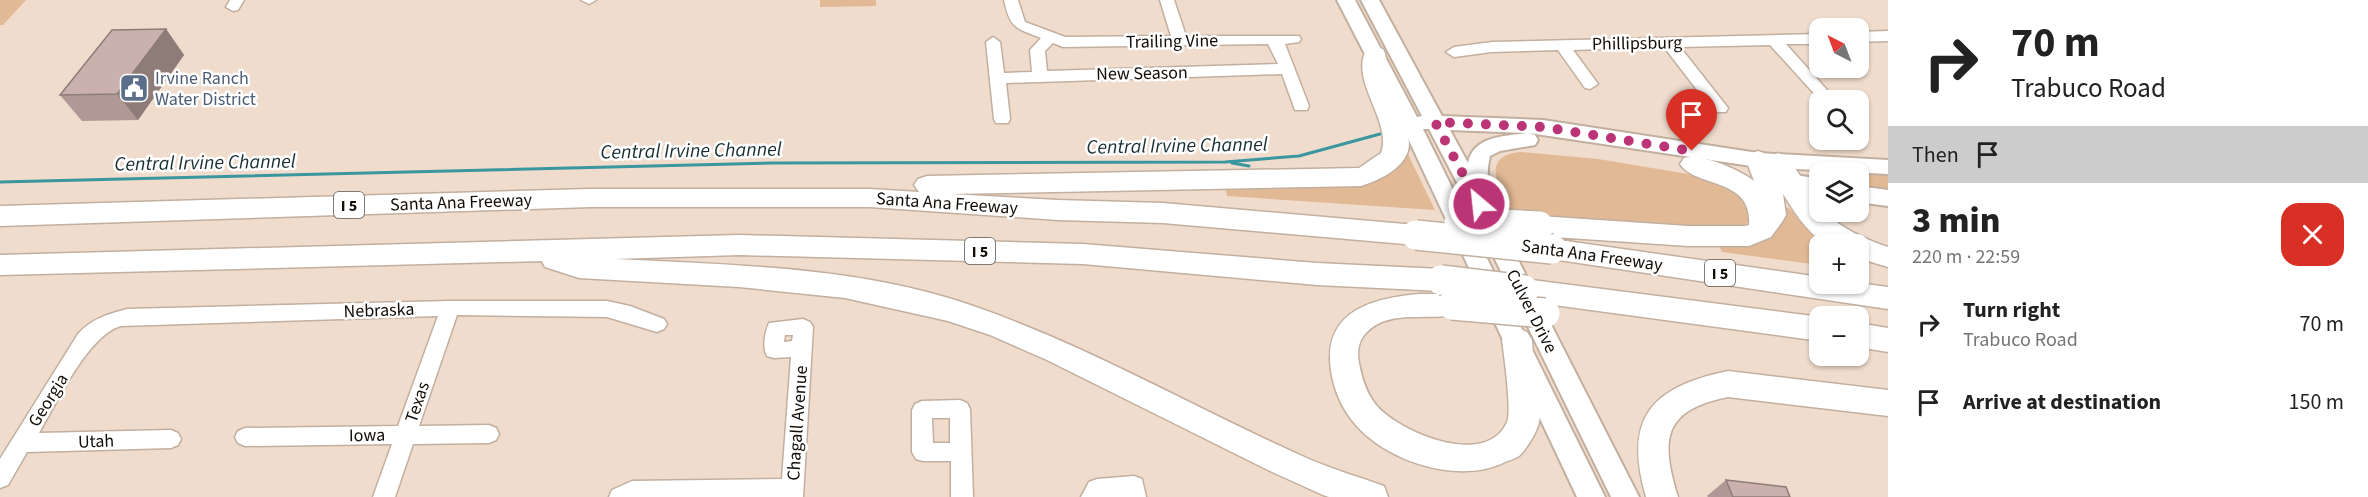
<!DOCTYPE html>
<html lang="en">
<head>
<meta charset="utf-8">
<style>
	:root { --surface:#fff; --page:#f2f2f2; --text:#222; --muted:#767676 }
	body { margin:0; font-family:"Source Sans 3",sans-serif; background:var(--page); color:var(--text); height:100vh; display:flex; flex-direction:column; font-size:22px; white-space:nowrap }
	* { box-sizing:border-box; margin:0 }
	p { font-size:20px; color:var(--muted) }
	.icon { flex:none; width:33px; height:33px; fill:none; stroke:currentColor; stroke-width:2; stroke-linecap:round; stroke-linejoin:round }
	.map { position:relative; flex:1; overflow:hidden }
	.side { display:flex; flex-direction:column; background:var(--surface); width:480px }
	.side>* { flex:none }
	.hud { background:#fff; color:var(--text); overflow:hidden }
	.needle { width:39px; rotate:318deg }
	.controls { position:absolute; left:1809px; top:18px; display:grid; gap:12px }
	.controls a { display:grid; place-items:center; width:60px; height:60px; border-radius:12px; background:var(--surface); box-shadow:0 2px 4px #0004; font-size:30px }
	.pin { position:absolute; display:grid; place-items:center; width:51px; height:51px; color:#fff; margin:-62px -26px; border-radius:50% 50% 50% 0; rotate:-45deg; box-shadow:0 0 6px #0007 }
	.pin .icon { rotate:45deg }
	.me { position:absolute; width:66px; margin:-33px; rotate:332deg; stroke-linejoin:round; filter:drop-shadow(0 0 4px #0008) }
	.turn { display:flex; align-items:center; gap:21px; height:126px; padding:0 24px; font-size:27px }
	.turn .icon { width:78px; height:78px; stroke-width:2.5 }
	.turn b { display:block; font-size:42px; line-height:51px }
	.then { display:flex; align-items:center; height:57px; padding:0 24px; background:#0003; gap:12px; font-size:22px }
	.round { display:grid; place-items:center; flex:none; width:63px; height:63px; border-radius:18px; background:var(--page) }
	.overview { display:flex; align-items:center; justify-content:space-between; height:102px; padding:0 24px }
	h1 { font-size:36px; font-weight:800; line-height:45px }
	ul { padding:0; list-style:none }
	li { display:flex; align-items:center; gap:18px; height:78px; padding:0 24px }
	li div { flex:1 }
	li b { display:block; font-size:22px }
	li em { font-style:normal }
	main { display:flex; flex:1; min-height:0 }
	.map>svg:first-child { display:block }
</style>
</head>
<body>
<main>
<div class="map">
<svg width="1888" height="497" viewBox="0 0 1888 497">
	<rect width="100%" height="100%" fill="#f0dccc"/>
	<path fill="#e2b995" d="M0 0H26L3 25H0Z
		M820 0H876V6L820 7Z
		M1405 148 1435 210 1227 196 1225 185 1341 184Z
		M1520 152 1598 159 1694 175 1719 182 1747 197 1750 222 1734 230 1512 217C1502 194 1477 156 1520 152Z
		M1859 175H1888V192L1859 188Z
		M1784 207 1789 208 1807 227 1832 244H1820L1819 265 1722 252 1719 246C1754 246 1778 248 1784 207Z"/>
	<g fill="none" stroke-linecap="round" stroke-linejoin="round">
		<path stroke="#3a969f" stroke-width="3" d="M1232 163 1249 166
			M0 182 772 163 1225 162 1299 156 1380 134"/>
		<g stroke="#c2af9f" stroke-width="3">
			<path id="minor" d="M230 0H244L238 10 233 11 226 7Z
				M581 0H596L589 4Z
				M1004 0H1018L1025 22 1065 37 1171 36 1160 0H1174L1186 36H1299L1301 39 1299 42 1285 44 1309 106 1307 110H1295L1282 74 1006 83 1010 119 1008 123H996L994 119 986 42 993 37 1000 42 1004 73 1032 72 1030 50 1041 38C1015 28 1010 28 1004 0ZM1053 43 1063 47 1268 44 1278 64 1047 71 1045 51Z
				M1888 31V41L1858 42V32Z
				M1820 34V44H1786L1836 100H1820L1770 45 1680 47 1728 108 1726 112H1714L1664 47 1573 50 1598 84 1590 89 1585 88 1558 50 1492 52 1454 57 1446 52 1454 47 1492 42Z
				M450 301H607L630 306 664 319 667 324 664 329 657 332 607 317 457 315 419 426 489 425 496 428 499 434 496 440 489 443 413 444 395 497H373L392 444 245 446 238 443 235 437 238 431 245 428 398 426 438 316 121 326C88 335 56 404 39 433L171 430 178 433 181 439 178 445 171 448 27 452 8 485 0 488V459L78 334C91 319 108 314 127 309Z
				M803 319 810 322 813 327 803 497H609L612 490 632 481 782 479 791 357 774 358 767 356C762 347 765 332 769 323ZM785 335H793L792 341 784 342Z
				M960 400 967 403 970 409 973 497H951V461H923L916 459 912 452V410L915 404 922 401ZM932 418H950V443H933Z
				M1134 476 1142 479 1146 497H1081L1089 482 1097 479Z"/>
		</g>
		<g stroke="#c2af9f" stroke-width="4">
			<path id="major" d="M1337 0H1355L1417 117 1422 116 1361 0H1379L1442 116 1543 120 1758 153 1888 160V174L1758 167 1529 133 1535 135 1538 140 1535 145 1500 151 1490 156 1488 167 1487 199 1639 497H1611L1468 204 1429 129H1423L1605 497H1577L1404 130ZM1450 130 1527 133C1504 136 1473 136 1468 163Z
				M1778 172 1820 179V195L1771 185 1767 180 1771 175Z
				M1858 186 1888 190V206L1858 202Z"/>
		</g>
		<g stroke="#c2af9f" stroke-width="3">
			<path id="highway" d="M1375 47 1383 49C1388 57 1387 74 1389 85 1394 103 1404 119 1408 137 1415 164 1381 180 1361 186L950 194 1058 200 1163 203 1416 225 1425 228 1429 235 1425 242 1416 245 1163 223 1058 220 870 207H590L0 226V206L590 189H870L919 192 914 185 918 179 927 176 1359 168 1381 153C1393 122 1348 79 1367 49Z
				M1758 151 1767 154 1769 157 1778 153 1787 156 1820 206V212H1824C1843 229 1864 239 1888 247V267L1858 258V244C1850 244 1837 247 1829 244 1809 237 1794 211 1783 194L1786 215 1782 222 1771 237 1749 246H1688L1539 236 1530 233 1526 226 1530 219 1539 216 1688 226H1745L1749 225C1753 177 1695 188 1680 164L1684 158C1702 153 1739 170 1754 181L1746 160 1749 154Z
				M739 235 1083 244 1317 263 1441 269 1451 272 1455 280 1451 288 1441 291 1317 285 1083 264 739 255 615 259C727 265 844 266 952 299 1078 339 1191 407 1311 460 1335 470 1359 477 1384 486L1388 497H1329L1323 495 1268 470 1047 360 990 335 948 321 845 298 739 287 579 278 545 267 542 261 0 275V255Z
				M1552 239 1820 277V284L1858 283 1888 287V309L1552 259 1542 256 1538 249 1542 242Z
				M1524 279 1820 317V341L1524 301 1514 298 1510 290 1514 282Z
				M1420 294H1452L1462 297 1466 305 1462 313C1432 323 1390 307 1366 333 1358 341 1357 353 1359 363 1362 379 1366 392 1376 405 1400 433 1487 469 1507 422 1512 412 1504 355 1502 340L1507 332 1517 328 1527 332 1532 340C1533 360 1535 380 1537 399 1538 406 1541 415 1539 422 1538 430 1527 448 1521 454 1518 458 1510 460 1505 462 1460 485 1387 462 1355 424 1342 409 1334 390 1331 371 1322 311 1372 298 1420 294Z
				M1858 323 1888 328V352L1858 347Z
				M1728 371 1888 390V416L1728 397C1663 410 1660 439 1678 497H1646C1623 418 1651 387 1728 371Z"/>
		</g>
		<use href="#minor" fill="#fff" fill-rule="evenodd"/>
		<use href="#major" fill="#fff" fill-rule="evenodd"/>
		<use href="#highway" fill="#fff" fill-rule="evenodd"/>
		<g stroke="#c2af9f" stroke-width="27" stroke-linecap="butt">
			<path id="highway-bridge-far1" d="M1459 222 1478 223"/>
		</g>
		<g stroke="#c2af9f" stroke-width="32" stroke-linecap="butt">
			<path id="highway-bridge" d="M1459 222 1539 226
				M1416 235 1552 249
				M1441 280 1524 290
				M1452 305 1545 313"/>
		</g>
		<use href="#highway-bridge-far1" stroke="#fff" stroke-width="24"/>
		<use href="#highway-bridge" stroke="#fff" stroke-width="29"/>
	</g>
	<path fill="#af9895" d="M166 29 184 55 138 120 82 121 60 95Z
		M1726 480 1790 497H1708L1707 496Z"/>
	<path fill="#8e7c79" d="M166 29 184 55 138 120 117 94Z"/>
	<path fill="#cbb1ad" stroke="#8e7c79" stroke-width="1.5" d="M166 29 117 94 60 95 112 30Z
		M1726 480 1786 487 1790 497H1733Z"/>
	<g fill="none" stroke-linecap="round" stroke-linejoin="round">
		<path stroke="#bb3475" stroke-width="10" stroke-dasharray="0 18" d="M1479 204 1435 122 1543 127 1692 151"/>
	</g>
	<defs>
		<g id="civic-square" transform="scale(1.5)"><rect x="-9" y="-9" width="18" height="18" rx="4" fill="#5c6f8a" stroke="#fff"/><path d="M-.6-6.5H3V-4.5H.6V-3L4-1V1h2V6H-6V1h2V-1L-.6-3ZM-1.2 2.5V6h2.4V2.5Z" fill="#fff"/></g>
	</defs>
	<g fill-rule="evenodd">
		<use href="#civic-square" x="134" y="88"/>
	</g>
	<g text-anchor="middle" stroke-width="5" stroke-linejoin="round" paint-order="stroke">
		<g fill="#fff" stroke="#5a5652" stroke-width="1.5">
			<rect x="334" y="192" width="30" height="26" rx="4.5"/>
			<rect x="965" y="238" width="30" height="26" rx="4.5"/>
			<rect x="1705" y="260" width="30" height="26" rx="4.5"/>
		</g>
		<g font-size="16" font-weight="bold" fill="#130d08">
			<text x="349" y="211">I 5</text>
			<text x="980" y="257">I 5</text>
			<text x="1720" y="279">I 5</text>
		</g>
		<g font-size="18" fill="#130d08" stroke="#fff">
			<text transform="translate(1172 41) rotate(-1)" y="6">Trailing Vine</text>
			<text transform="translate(1637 43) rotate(-1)" y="6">Phillipsburg</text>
			<text transform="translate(1142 73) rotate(-1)" y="6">New Season</text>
			<text transform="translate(461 202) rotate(-2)" y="6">Santa Ana Freeway</text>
			<text transform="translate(947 203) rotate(4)" y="6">Santa Ana Freeway</text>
			<text transform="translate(1592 255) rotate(8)" y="6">Santa Ana Freeway</text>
			<text transform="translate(379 310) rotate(-2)" y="6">Nebraska</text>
			<text transform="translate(1532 311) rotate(63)" y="6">Culver Drive</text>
			<text transform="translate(48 400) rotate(-58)" y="6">Georgia</text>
			<text transform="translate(417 402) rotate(-71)" y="6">Texas</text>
			<text transform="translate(797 423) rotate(-86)" y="6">Chagall Avenue</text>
			<text transform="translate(367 435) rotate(-1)" y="6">Iowa</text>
			<text transform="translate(96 441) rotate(-2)" y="6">Utah</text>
		</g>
		<g font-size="18" fill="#4e5e75" stroke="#fff" text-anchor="start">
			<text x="155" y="84">Irvine Ranch<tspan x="155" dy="21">Water District</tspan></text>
		</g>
		<g font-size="20" font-style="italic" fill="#192f31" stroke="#fff">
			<text transform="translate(1177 145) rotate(-1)" y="7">Central Irvine Channel</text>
			<text transform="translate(691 150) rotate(-1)" y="7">Central Irvine Channel</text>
			<text transform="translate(205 162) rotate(-1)" y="7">Central Irvine Channel</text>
		</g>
	</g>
</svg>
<div class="controls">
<a><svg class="needle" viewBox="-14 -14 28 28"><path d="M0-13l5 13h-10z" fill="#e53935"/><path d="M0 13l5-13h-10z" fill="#767676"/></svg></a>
<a><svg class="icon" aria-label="search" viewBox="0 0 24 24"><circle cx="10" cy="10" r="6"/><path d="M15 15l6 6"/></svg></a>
<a><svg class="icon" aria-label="layers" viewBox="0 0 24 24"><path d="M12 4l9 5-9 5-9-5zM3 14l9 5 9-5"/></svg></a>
<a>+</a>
<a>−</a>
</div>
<div class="pin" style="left:1692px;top:151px;background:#d93025"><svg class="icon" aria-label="arrive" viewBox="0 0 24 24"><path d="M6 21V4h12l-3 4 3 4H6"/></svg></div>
<svg class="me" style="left:1479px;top:204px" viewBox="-20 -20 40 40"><circle r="17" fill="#bb3475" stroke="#fff" stroke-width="3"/><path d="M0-11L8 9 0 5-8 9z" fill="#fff"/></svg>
</div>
<section class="side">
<div class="hud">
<div class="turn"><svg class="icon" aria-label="right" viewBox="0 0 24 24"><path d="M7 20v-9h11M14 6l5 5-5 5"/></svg><div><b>70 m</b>Trabuco Road</div></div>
<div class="then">Then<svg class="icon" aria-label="arrive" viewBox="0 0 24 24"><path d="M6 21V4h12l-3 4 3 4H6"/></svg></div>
</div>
<div class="overview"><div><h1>3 min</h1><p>220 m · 22:59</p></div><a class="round" style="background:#d93025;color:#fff"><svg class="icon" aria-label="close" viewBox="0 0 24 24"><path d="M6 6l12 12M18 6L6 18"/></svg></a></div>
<ul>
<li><svg class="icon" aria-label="right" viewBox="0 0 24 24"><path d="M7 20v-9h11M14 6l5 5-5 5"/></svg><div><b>Turn right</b><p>Trabuco Road</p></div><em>70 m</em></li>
<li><svg class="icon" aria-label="arrive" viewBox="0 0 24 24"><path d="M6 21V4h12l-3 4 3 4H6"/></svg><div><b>Arrive at destination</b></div><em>150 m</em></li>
</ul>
</section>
</main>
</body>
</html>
